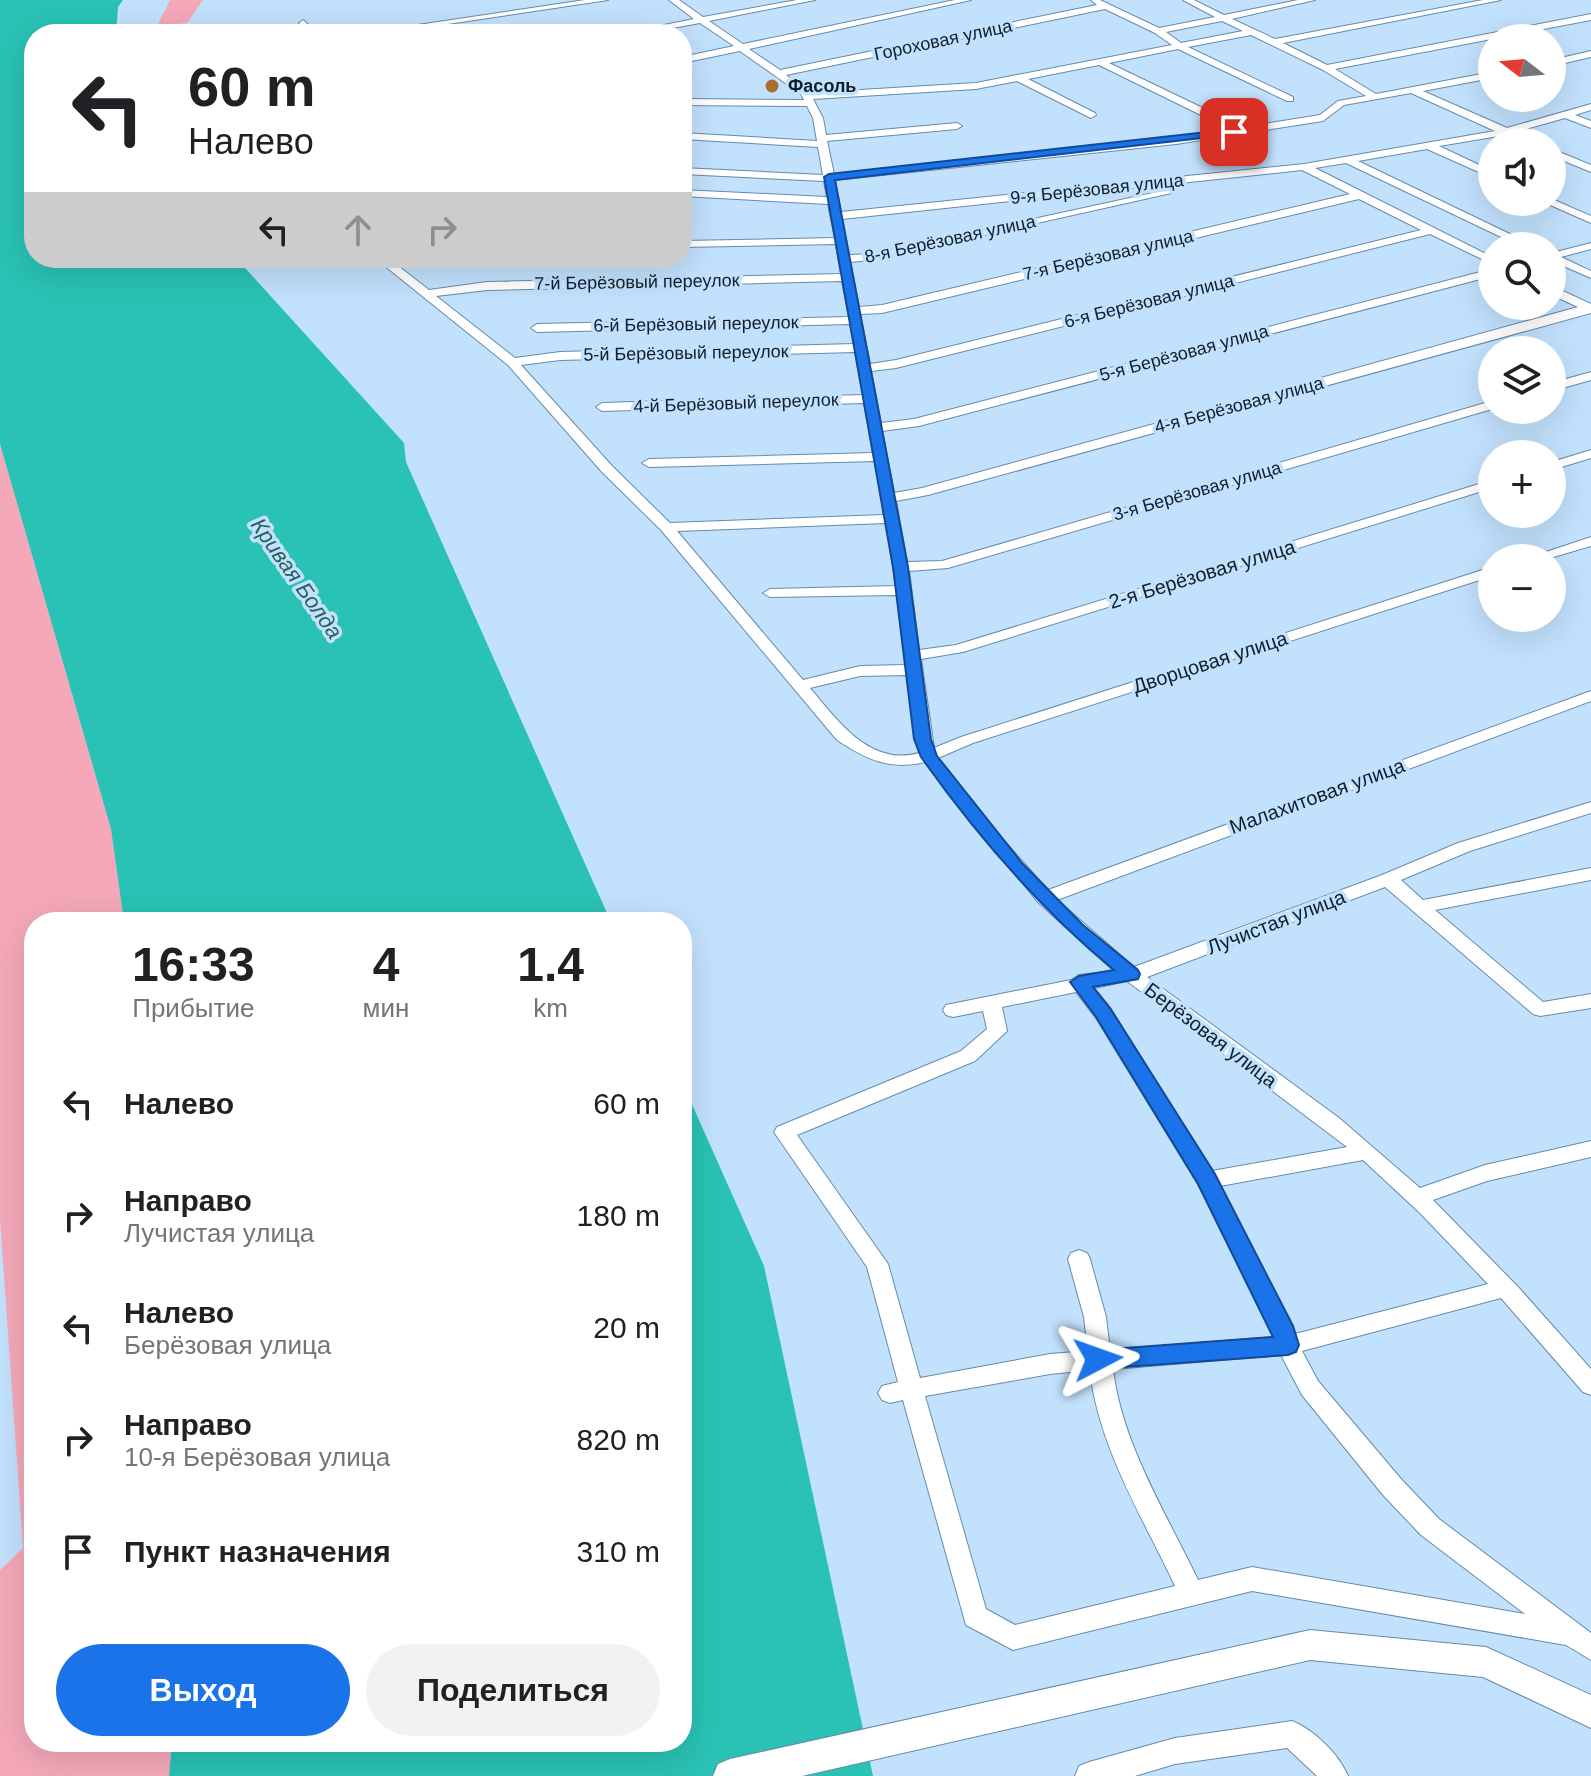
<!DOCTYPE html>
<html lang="ru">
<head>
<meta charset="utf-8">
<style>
	:root { --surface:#fff; --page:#f2f2f2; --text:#202124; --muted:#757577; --accent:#1a73e8 }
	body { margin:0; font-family:Helvetica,sans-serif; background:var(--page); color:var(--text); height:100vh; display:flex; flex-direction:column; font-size:30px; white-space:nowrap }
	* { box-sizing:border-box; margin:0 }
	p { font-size:26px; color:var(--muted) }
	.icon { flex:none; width:44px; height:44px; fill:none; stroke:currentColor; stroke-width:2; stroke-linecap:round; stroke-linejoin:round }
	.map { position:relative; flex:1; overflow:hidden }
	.side { position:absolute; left:24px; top:912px; width:668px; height:840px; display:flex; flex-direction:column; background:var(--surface); border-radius:32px; box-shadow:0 8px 32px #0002 }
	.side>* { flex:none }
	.hud { position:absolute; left:24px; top:24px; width:668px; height:244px; border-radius:32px; box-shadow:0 8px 32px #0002; background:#fff; color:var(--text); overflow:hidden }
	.needle { width:52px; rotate:286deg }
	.tools { position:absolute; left:1478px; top:24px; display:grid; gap:16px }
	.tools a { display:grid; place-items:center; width:88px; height:88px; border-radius:50%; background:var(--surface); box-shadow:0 8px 32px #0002; font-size:40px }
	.pin { position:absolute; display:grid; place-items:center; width:68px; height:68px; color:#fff; margin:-34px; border-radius:16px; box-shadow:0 4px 12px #0006 }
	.me { position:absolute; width:88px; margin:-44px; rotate:86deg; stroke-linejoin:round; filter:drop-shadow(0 0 6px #0008) }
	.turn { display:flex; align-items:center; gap:28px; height:168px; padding:0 32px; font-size:36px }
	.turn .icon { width:104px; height:104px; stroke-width:2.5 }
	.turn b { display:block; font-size:56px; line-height:68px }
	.lanes { display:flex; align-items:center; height:76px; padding:0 32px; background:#0003; justify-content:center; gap:40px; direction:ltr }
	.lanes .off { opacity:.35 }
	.eta { display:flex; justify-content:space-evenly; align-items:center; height:136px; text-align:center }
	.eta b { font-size:48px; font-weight:800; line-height:56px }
	.action { display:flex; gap:16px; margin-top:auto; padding:16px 32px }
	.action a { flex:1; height:92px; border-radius:48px; background:var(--accent); color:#fff; font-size:32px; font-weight:800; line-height:92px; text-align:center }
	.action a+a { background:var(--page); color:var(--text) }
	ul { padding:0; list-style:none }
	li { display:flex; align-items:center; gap:24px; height:112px; padding:0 32px }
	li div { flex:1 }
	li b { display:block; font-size:30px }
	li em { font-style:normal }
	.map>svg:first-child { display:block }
</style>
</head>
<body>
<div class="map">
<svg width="1591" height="1776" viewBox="0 0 1591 1776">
	<rect width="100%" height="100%" fill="#c2e1fd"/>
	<path fill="#f4a8b9" d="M170 0H203L187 23 157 26Z
		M0 444 111 829 124 922H34V1742H172L169 1776H0V1570L23 1548 0 1219Z"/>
	<path fill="#29c2b4" d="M0 0H123L118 7 116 34H34V258H236L404 443 406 462 611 922H124L111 829 0 444Z
		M682 1082 764 1266 873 1776H169L172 1742H682Z"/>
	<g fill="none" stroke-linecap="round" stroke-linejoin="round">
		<g stroke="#668baa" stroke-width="2">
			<path id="minor" d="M585 0H608L381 34H357Z
				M669 0H679L703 17 797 0H815L709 21 743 44 955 0H971L749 49 780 70 1097 5 1091 0H1100L1159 28 1215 17 1183 0H1194L1224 15 1298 0H1315L1232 19 1275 39 1483 0H1501L1283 43 1327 65 1591 14V20L1335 69 1376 94 1492 72V78L1423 91 1507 128 1591 104V110L1575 115 1591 121V128L1565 118 1515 132 1534 142H1521L1505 135 1439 146 1492 171V178L1427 149 1358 161 1535 246H1520L1346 163 1315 168 1492 257V264L1430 234 896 368 871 371 881 423 914 419 1492 269V276L919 426 882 431 894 493 922 488 1578 307 1552 295V286L1591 304V313L928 495 896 501 907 562 942 561 1492 401V409L948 568 909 571 919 650 956 645 1492 480V488L963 652 921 659 934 748 961 737 1492 567V576L973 743 938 758 1004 841 1048 890 1591 691V701L1057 900 1134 967 1382 875 1458 843 1591 802V813L1470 851 1401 880 1423 900 1591 868V880L1435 910 1543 1002 1591 994V1008L1540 1016 1533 1014 1385 887 1147 977 1339 1118 1420 1188 1485 1165 1591 1141V1157L1487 1181 1433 1200 1519 1288 1591 1369V1395L1583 1392 1501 1298 1302 1351 1318 1381 1401 1479 1439 1519 1591 1633V1660L1566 1645 1252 1591 1013 1650 966 1625 903 1400 890 1403 882 1400 878 1393 882 1386 898 1382 867 1267 774 1132 777 1127 961 1051 987 1029 983 1011 953 1017 946 1015 943 1010 946 1005 1071 980 1079 975 1114 971 1038 902 925 762C891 771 865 759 837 740L661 530 602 472 508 365 375 258H388L429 290 487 282 841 274 836 244 682 247V241L835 238 828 204 682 196V190L827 197 824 181 682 174V168L823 175 818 147 682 139V133L817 141 813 118 807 106 682 105V99L804 100 801 94 740 51 682 63V57L734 46 700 23 639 34H619L694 19ZM1105 9 1155 33 1172 45 976 83 810 93 786 75ZM1222 21 1243 31 1181 43 1166 32ZM1251 35 1323 70 1366 96 1338 101 1320 115 1176 138 834 174 827 141 957 129 962 126 957 123 826 135 823 118 813 99 976 89 1017 81 1091 118 1096 115 1095 113 1028 79 1099 65 1203 116H1211V112L1109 63 1178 49 1287 101H1293V97L1188 47ZM1411 93 1495 131 1304 164 841 212 835 180 1176 144 1323 121 1344 105ZM1302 170 1350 194 882 305 859 307 850 262 872 260 1176 192 1171 189 872 254 849 255 842 219ZM1359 199 1421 230 896 360 870 364 860 314 882 313ZM842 281 849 317 537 324 531 328 537 332 850 324 854 344 560 352 515 358 436 296 487 290ZM855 352 863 395 602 403 596 407 602 411 864 403 873 453 649 459 642 463 649 467 875 461 884 515 670 523 612 466 521 365 560 360ZM886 523 896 586 770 589 763 593 770 597 897 595 906 665 860 666 803 680 677 531ZM907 675 915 739 919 753C870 767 838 721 810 688L860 676ZM1127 981 1347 1147 1212 1171 1110 1008 1094 988ZM1076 992 1096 1018 1198 1184 1274 1337 1110 1350 1106 1317 1090 1259 1087 1253 1079 1250 1071 1253 1068 1259 1084 1317 1088 1351 1050 1354 920 1378 888 1264 797 1135 975 1061 1007 1031 1002 1007ZM1363 1160 1420 1213 1488 1284 1295 1334 1220 1186ZM1281 1355 1302 1395 1383 1495 1421 1535 1525 1614 1252 1567 1198 1580C1166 1513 1122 1444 1113 1369ZM1090 1370C1098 1446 1143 1518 1175 1586L1015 1625 986 1609 925 1396 1050 1374Z
				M303 20 318 34H308L299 23Z
				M1591 51V57L1552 66V60Z
				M1552 149 1591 165V172L1552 156Z
				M1552 199 1591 216V223L1548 204 1547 202H1552Z
				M1591 243V249L1561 257 1591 271V278L1552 261V253Z
				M1591 372V380L1552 391V383Z
				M1591 450V458L1552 470V462Z
				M1591 537V546L1550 558H1528Z
				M1292 1721C1314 1730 1339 1754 1348 1776H1317L1287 1748 1175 1764 1135 1776H1075L1079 1766 1089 1762 1175 1738Z"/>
		</g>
		<g stroke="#668baa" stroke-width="2">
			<path id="major" d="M1310 1630 1486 1647 1591 1695V1728L1483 1677 1310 1660 802 1776H713L718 1764 730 1759Z"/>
		</g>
		<use href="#minor" fill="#fff" fill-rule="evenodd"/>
		<use href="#major" fill="#fff" fill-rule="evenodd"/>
	</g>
	<path fill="#1a73e8" stroke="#114b97" stroke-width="2" d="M1234 129 1239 132 1237 134 835 180 908 567 931 739 937 756 1022 863 1083 925 1138 970 1140 974 1138 979 1093 987 1110 1008 1215 1174 1293 1326 1299 1345 1296 1352 1288 1355 1098 1369 1090 1366 1087 1359 1090 1353 1098 1350 1273 1337 1198 1184 1096 1017 1070 982 1079 976 1114 970C1039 908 977 836 921 757L914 739 893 567 824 177 829 174Z"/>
	<circle fill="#a96f2f" stroke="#c2e1fd" stroke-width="3" cx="772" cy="86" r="8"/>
	<g text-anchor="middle" stroke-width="7" stroke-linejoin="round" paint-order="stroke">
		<g font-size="18" fill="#101f2b" stroke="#c2e1fd">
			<text transform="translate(943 40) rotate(-12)" y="6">Гороховая улица</text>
			<text transform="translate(1097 189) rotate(-6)" y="6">9-я Берёзовая улица</text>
			<text transform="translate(950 239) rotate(-12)" y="6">8-я Берёзовая улица</text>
			<text transform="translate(1108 255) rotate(-13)" y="6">7-я Берёзовая улица</text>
			<text transform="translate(637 282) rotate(-1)" y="6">7-й Берёзовый переулок</text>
			<text transform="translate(1149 301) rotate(-14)" y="6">6-я Берёзовая улица</text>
			<text transform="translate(696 324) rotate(-1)" y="6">6-й Берёзовый переулок</text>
			<text transform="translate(686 353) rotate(-1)" y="6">5-й Берёзовый переулок</text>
			<text transform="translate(1184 353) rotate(-15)" y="6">5-я Берёзовая улица</text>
			<text transform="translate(736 403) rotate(-2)" y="6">4-й Берёзовый переулок</text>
			<text transform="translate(1239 405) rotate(-15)" y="6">4-я Берёзовая улица</text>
			<text transform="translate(1197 491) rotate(-16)" y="6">3-я Берёзовая улица</text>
		</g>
		<g font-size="18" font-weight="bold" fill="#101f2b" stroke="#c2e1fd" text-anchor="start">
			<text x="788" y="92">Фасоль</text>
		</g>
		<g font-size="20" fill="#101f2b" stroke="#c2e1fd">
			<text transform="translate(1202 574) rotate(-17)" y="7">2-я Берёзовая улица</text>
			<text transform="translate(1210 662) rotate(-18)" y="7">Дворцовая улица</text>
			<text transform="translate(1317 796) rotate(-20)" y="7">Малахитовая улица</text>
			<text transform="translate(1276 922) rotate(-21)" y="7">Лучистая улица</text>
			<text transform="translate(1211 1035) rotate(37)" y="7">Берёзовая улица</text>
		</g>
		<g font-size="22" font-style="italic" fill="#27615a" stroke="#c2e1fd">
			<text transform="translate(297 578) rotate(55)" y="8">Кривая Болда</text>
		</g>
	</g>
</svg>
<div class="tools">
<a><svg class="needle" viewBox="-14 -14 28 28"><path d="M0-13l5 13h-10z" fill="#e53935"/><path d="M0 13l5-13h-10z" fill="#757577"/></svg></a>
<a><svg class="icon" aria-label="sound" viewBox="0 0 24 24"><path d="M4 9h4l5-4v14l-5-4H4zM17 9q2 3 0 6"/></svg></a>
<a><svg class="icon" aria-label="search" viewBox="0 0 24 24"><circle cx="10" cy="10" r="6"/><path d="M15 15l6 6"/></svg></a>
<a><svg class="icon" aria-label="layers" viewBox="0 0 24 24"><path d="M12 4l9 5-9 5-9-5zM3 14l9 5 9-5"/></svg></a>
<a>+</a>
<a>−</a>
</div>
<div class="pin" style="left:1234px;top:132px;background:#d93025"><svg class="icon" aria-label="arrive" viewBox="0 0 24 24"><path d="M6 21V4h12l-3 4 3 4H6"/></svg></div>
<svg class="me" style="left:1098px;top:1359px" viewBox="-20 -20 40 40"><path d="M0-17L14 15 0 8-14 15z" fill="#1a73e8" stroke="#fff" stroke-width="4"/></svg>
<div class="hud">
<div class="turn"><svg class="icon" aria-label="left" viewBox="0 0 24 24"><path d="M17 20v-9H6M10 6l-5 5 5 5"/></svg><div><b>60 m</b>Налево</div></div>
<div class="lanes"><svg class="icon" aria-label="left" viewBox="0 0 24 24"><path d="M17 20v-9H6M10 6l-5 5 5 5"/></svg><svg class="icon off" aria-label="ahead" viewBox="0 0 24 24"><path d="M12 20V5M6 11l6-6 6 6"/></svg><svg class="icon off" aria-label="right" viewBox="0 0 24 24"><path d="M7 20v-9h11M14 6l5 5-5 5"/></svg></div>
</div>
<section class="side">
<div class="eta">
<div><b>16:33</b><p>Прибытие</p></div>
<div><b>4</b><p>мин</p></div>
<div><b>1.4</b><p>km</p></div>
</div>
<ul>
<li><svg class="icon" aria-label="left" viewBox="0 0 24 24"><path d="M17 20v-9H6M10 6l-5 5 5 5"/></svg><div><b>Налево</b></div><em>60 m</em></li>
<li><svg class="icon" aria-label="right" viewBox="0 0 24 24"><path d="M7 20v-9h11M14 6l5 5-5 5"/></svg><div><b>Направо</b><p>Лучистая улица</p></div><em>180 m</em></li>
<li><svg class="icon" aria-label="left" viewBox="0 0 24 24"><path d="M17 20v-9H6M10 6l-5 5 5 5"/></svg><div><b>Налево</b><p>Берёзовая улица</p></div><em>20 m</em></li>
<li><svg class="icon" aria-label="right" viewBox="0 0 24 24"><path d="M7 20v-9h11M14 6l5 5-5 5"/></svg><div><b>Направо</b><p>10-я Берёзовая улица</p></div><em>820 m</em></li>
<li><svg class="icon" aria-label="arrive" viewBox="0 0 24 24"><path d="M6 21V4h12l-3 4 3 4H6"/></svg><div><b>Пункт назначения</b></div><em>310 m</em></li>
</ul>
<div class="action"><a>Выход</a><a>Поделиться</a></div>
</section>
</div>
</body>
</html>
